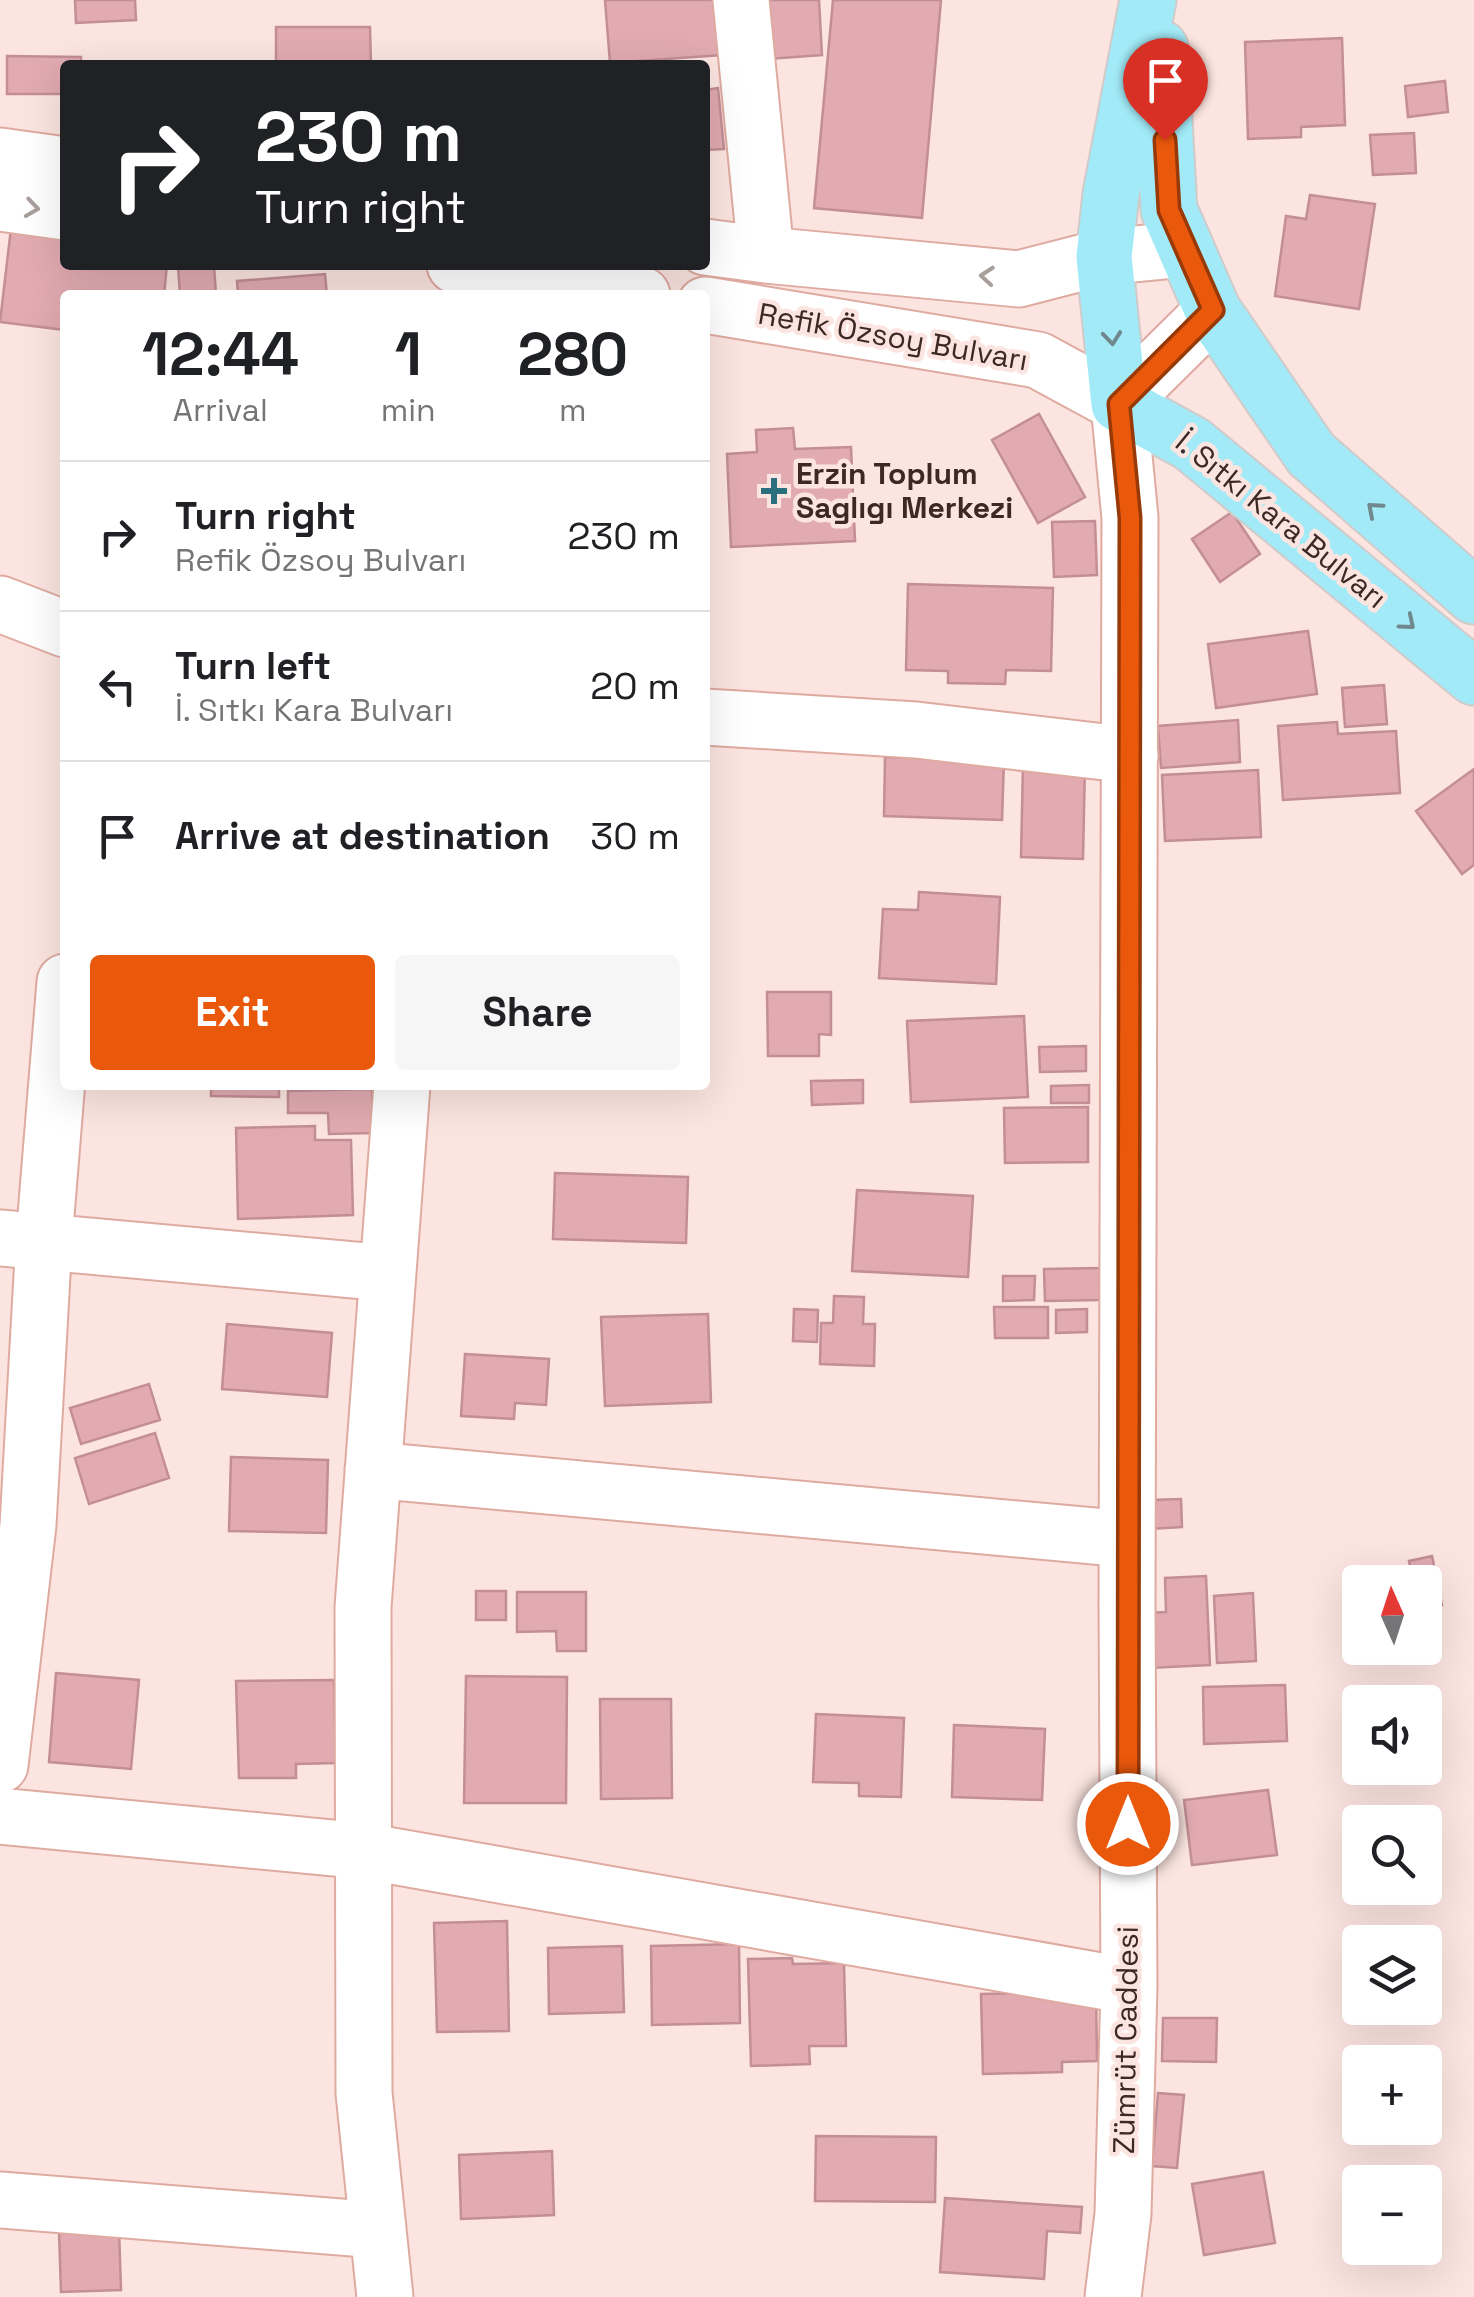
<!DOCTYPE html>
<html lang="en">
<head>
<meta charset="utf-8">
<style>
	:root { --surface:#fff; --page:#f6f6f6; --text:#202124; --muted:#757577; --line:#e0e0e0; --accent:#ea580c }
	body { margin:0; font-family:"Space Grotesk",sans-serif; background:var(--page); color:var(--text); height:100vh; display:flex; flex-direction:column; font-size:38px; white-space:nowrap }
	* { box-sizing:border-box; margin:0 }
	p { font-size:32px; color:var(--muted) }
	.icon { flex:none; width:55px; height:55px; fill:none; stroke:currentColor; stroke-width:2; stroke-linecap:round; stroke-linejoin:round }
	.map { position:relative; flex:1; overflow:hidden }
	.side { position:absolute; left:60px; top:290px; width:650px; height:800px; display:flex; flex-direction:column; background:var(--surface); border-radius:10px; box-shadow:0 10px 40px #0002 }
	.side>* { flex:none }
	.guide { position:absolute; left:60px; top:60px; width:650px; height:210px; border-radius:10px; box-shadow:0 10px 40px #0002; background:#202124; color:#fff; overflow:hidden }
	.needle { width:65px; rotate:357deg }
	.tools { position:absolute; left:1342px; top:1565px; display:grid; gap:20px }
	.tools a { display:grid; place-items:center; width:100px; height:100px; border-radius:10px; background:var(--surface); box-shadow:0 10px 40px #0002; font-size:50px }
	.pin { position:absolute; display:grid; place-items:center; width:85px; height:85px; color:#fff; margin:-102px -42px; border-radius:50% 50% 50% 0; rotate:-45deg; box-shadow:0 0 10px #0007 }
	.pin .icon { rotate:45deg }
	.me { position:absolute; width:110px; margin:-55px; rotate:0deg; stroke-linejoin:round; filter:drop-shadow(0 0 8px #0008) }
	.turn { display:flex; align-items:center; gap:35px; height:210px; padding:0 30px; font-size:45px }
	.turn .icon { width:130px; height:130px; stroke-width:2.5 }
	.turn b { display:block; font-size:70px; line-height:85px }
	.eta { display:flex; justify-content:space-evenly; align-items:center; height:170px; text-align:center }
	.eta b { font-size:60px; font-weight:700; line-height:70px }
	.primary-button { display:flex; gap:20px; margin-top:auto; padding:20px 30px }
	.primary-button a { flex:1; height:115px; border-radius:10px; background:var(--accent); color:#fff; font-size:40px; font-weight:700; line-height:115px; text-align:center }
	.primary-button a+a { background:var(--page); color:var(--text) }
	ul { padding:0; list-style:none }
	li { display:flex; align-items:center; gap:30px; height:150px; padding:0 30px; border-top:2px solid var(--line) }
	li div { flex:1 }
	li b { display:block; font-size:38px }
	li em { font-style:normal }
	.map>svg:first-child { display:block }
</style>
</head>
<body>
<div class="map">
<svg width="1474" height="2297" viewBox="0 0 1474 2297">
	<rect width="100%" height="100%" fill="#fce5e0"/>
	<path fill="#e1abb1" stroke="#c38e95" stroke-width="2.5" d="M75 0H135L136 20 76 23Z
		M605 0H732L736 54 610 63Z
		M764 0H819L822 55 768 59Z
		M833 0H941L922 218 814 208Z
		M276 27H370L371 65H276Z
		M1342 38 1345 125 1301 127V137L1248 139 1245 42Z
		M7 56 81 57V65H65V94H7Z
		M1445 81 1448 112 1408 117 1405 86Z
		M718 88 724 149 705 150V90Z
		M1414 133 1416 173 1373 175 1370 135Z
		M1310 195 1375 204 1359 309 1275 296 1286 216 1306 219Z
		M11 228 65 235V265H167L164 295H65V330L0 322Z
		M214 265 216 295H180L178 266Z
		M325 274 327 295H238L237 281Z
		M1039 414 1085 497 1038 523 992 440Z
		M793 428 795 449 851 447 855 541 731 547 727 454 757 452 756 430Z
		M1232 512 1260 554 1220 582 1192 539Z
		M1095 521 1097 575 1054 577 1052 522Z
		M908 584 1053 588 1051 671 1006 670 1005 684 948 683V671L906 670Z
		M1308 631 1317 694 1216 708 1208 644Z
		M1384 685 1387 724 1345 727 1342 688Z
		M1238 720 1240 762 1161 768 1158 726Z
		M1337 722 1338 734 1396 731 1400 793 1283 800 1278 726Z
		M885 757 1004 760 1002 820 884 816Z
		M1023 763 1085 764 1083 859 1021 857Z
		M1474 769V865L1462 874 1416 811Z
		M1258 770 1261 837 1165 841 1162 775Z
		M919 892 1000 897 996 984 879 978 883 909 918 910Z
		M767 992H831V1035L819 1034V1056H768Z
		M1024 1016 1028 1097 911 1102 907 1021Z
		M1086 1046V1071L1040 1072 1039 1047Z
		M863 1080V1103L812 1105 811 1081Z
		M211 1085H279V1097L211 1096Z
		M1089 1085V1103H1051V1086Z
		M372 1089 373 1133 329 1134 328 1113H288V1091Z
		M1088 1107V1162L1005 1163 1004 1108Z
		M315 1126V1140H351L353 1215 238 1219 236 1128Z
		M555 1173 688 1177 686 1243 553 1239Z
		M857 1190 973 1196 968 1277 852 1271Z
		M1100 1268V1300L1045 1301 1044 1269Z
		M1003 1276H1035L1034 1300 1003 1301Z
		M834 1296 864 1297 863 1324H875L874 1366 820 1364 821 1323H833Z
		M994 1307H1048V1338H995Z
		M794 1309 818 1310 817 1342 793 1341Z
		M1087 1309V1332L1056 1333V1310Z
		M708 1314 711 1402 605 1406 601 1317Z
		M227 1324 332 1333 327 1397 222 1389Z
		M465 1354 549 1359 546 1405 515 1403 514 1419 461 1416Z
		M149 1384 160 1420 81 1444 70 1408Z
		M155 1433 169 1478 89 1504 75 1458Z
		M231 1457 328 1460 326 1533 229 1531Z
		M1181 1499 1182 1527 1150 1529 1149 1500Z
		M1432 1556 1442 1605 1425 1609V1582H1413L1409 1561Z
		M1206 1576 1210 1665 1149 1668 1146 1613 1166 1612 1165 1578Z
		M476 1591H506V1620H476Z
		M517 1592H586V1651H557L556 1631 517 1632Z
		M1253 1593 1256 1661 1217 1663 1214 1596Z
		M56 1673 139 1680 131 1769 49 1762Z
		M466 1676 567 1677 566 1803H464Z
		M334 1680 336 1763 296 1764V1778H239L236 1681Z
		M1285 1685 1287 1741 1204 1744 1203 1687Z
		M600 1699H671L672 1798 601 1799Z
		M816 1714 904 1718 901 1797 859 1796V1783L813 1782Z
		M954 1725 1045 1729 1042 1800 952 1797Z
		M1268 1790 1277 1855 1192 1865 1184 1800Z
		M507 1921 509 2031 437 2032 434 1923Z
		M739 1944 740 2023 652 2025 651 1946Z
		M622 1946 624 2012 549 2014 548 1948Z
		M792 1958 793 1964 844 1963 846 2046H809L810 2064 751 2066 748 1959Z
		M1096 1992 1097 2061 1062 2062V2072L983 2074 981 1994Z
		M1163 2018H1217L1216 2062 1162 2061Z
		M1158 2093 1184 2095 1177 2168 1152 2166Z
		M816 2136 936 2137 935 2202 815 2201Z
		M552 2151 554 2215 461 2219 459 2155Z
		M1263 2172 1275 2243 1204 2255 1192 2184Z
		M945 2198 1082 2207 1080 2233 1047 2231 1044 2279 940 2272Z
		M119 2229 121 2290 61 2292 59 2231Z"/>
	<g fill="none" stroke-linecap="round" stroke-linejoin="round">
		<g stroke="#dfaaa0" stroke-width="59">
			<path id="minor" d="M741 0 766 255
				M0 156 65 165
				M0 203 65 212
				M705 247 766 255 1019 279 1104 257 1186 249
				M455 265 642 295
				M705 305 1038 360 1119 404 1213 311
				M0 604 65 629
				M705 717 916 730 1130 755
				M0 1238 387 1273
				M373 1470 1127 1539
				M0 1765 28 1525 44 1240 65 982
				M0 1816 364 1851 1129 1986
				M0 2200 378 2230
				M385 2297 364 2093 363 1607 402 1085
				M1113 2297 1123 2214 1129 1986 1127 1602 1130 518 1119 404"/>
		</g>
		<g stroke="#d0cbca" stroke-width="59">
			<path id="major" d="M1148 0 1111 194 1104 257 1119 404 1192 444 1474 677
				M1160 48 1169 210 1213 311 1311 454 1474 596"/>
		</g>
		<use href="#minor" stroke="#fff" stroke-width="55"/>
		<use href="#major" stroke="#a2eaf7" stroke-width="55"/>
	</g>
	<defs><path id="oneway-chevron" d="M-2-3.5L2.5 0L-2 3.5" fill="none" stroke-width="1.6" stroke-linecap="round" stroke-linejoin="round" transform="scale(2.5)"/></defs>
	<g stroke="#a89e9c">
		<use href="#oneway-chevron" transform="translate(32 208) rotate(8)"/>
		<use href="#oneway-chevron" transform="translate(987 276) rotate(-175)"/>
	</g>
	<g stroke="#70898e">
		<use href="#oneway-chevron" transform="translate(1112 338) rotate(84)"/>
		<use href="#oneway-chevron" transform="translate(1374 509) rotate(-139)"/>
		<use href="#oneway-chevron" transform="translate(1408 623) rotate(40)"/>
	</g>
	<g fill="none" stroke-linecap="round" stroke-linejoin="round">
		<g stroke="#983908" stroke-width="25">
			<path id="route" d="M1128 1824 1130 518 1119 404 1213 310 1169 210 1165 140"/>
		</g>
		<use href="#route" stroke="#ea580c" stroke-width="18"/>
	</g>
	<path fill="#29707c" stroke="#fce5e0" stroke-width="4" d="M769 476h10v10h10v10h-10v10h-10v-10h-10v-10h10z"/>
	<g text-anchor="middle" stroke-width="9" stroke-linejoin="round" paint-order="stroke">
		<g font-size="30" fill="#3d2824" stroke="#fce5e0">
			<text transform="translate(893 337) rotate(10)" y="10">Refik Özsoy Bulvarı</text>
			<text transform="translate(1281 520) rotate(39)" y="10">İ. Sıtkı Kara Bulvarı</text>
			<text transform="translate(1126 2040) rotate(-89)" y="10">Zümrüt Caddesi</text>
		</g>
		<g font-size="30" font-weight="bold" fill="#3d2824" stroke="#fce5e0" text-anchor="start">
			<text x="796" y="484">Erzin Toplum<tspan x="796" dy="34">Saglıgı Merkezi</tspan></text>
		</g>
	</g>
</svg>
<div class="tools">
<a><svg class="needle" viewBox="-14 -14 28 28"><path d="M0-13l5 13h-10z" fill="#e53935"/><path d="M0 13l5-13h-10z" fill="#757577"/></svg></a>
<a><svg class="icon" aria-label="sound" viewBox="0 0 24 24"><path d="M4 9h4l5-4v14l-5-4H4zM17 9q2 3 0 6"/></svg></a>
<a><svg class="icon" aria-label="search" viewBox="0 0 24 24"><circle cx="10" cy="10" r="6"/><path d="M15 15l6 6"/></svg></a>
<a><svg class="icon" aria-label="layers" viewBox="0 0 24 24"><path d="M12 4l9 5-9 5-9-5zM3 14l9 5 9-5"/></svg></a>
<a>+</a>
<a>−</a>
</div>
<div class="pin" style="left:1165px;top:140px;background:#d93025"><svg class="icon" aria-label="arrive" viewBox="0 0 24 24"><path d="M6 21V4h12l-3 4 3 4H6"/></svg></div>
<svg class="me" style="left:1128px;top:1824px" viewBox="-20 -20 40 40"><circle r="17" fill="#ea580c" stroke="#fff" stroke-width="3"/><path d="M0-11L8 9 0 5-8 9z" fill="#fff"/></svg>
<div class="guide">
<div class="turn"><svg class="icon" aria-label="right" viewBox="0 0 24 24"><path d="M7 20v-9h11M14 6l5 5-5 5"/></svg><div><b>230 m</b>Turn right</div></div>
</div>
<section class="side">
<div class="eta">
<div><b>12:44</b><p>Arrival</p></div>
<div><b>1</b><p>min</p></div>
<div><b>280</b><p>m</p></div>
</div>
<ul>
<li><svg class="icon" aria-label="right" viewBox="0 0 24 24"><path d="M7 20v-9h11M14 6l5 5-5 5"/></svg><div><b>Turn right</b><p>Refik Özsoy Bulvarı</p></div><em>230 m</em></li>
<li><svg class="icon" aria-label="left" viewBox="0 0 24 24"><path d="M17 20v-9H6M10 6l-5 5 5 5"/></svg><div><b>Turn left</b><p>İ. Sıtkı Kara Bulvarı</p></div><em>20 m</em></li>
<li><svg class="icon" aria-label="arrive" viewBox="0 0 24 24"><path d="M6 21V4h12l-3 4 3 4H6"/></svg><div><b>Arrive at destination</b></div><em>30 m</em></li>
</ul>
<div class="primary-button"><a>Exit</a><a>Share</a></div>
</section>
</div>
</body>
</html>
